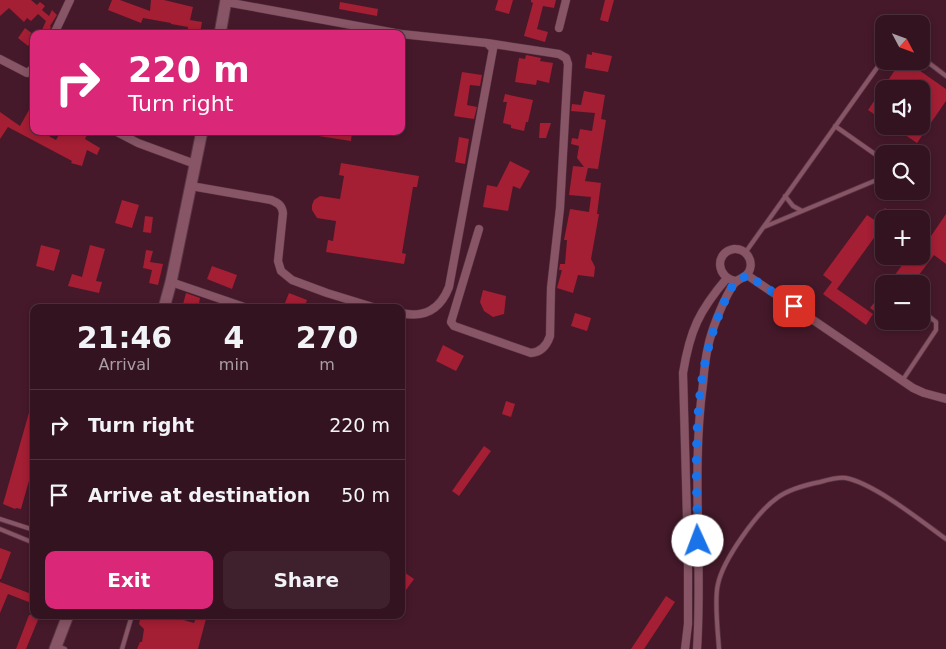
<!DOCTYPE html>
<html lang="en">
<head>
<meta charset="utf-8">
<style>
	:root { --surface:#341320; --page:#3f202d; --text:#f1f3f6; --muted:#a99ea5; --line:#4e323e; --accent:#db2777 }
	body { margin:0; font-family:"DejaVu Sans",sans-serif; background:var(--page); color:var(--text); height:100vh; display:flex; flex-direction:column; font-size:19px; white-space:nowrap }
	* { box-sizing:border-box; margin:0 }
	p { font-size:16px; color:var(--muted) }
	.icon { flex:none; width:28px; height:28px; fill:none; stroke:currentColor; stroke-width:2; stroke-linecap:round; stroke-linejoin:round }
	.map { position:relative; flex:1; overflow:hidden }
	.sheet { position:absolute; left:30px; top:304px; width:375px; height:315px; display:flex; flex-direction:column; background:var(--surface); border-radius:10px; box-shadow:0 2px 8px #0003,0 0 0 1px var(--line) }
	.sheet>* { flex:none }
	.banner { position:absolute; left:30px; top:30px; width:375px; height:105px; border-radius:10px; box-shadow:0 2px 8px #0003,0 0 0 1px var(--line); background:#db2777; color:#fff; overflow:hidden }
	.needle { width:32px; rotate:131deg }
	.buttons { position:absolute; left:875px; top:15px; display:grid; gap:10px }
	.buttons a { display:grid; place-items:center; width:55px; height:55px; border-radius:10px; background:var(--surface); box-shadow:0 2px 8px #0003,0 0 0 1px var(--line); font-size:25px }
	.pin { position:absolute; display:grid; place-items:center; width:42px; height:42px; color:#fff; margin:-21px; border-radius:10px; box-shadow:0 2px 8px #0006 }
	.me { position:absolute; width:55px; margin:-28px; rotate:358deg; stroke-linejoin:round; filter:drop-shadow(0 0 4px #0008) }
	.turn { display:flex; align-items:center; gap:18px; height:105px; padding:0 15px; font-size:22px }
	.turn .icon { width:65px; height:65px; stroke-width:2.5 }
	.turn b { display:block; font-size:35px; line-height:42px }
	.eta { display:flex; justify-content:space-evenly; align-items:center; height:85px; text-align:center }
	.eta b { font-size:30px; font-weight:800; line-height:35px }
	.action { display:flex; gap:10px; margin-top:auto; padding:10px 15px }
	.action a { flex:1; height:58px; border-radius:10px; background:var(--accent); color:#fff; font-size:20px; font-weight:800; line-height:58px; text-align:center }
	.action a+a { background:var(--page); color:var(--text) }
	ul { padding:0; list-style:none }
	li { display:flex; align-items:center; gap:15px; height:70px; padding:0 15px; border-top:1px solid var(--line) }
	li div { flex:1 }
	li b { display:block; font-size:19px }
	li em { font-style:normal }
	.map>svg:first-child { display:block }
</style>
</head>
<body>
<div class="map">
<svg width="946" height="649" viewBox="0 0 946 649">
	<rect width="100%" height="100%" fill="#45192a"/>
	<path fill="#a41e34" d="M0 0H31L37 5 40 2 45 6 42 10 49 16 52 10 57 15 50 26 51 27 48 34H40L46 21 38 14 31 21 27 18 24 22 9 8 0 16Z
		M112 0H120L150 11 151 0H164L193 7 190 20 202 22 200 34H187L188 27 171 24V23L143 18 141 23 108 10Z
		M498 0H513L509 14 495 10Z
		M531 0H556L554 8 543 6 537 29 548 32 545 42 524 36 533 3 531 2Z
		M605 0H614L608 22 600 20Z
		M340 2 378 9 377 16 339 9Z
		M25 28 34 35V38L28 46 18 38Z
		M592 52 612 56 608 72 585 68 587 54 592 55Z
		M526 55 541 58 540 61 553 63 549 83 537 80 536 85 515 82 519 58 525 59Z
		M901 61H906L946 89V101L917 143 892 126H921V89H884V121L868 110Z
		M462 72 482 75 480 86 470 85 467 105 477 107 474 119 454 116Z
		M584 91 605 95 601 119 606 120 598 169 588 168 585 181 601 183 597 214H599L591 259 595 267 594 277 578 275 573 293 557 288 562 270H559L560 264H565L567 240H564L570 209 589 212 591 197 569 195 573 166 584 167 577 158 579 146 571 144 572 138 578 139 580 129 592 131 595 113 571 111 572 104 581 105Z
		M505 94 533 100 528 122H526L524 131 511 128V125L503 123 507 102H503Z
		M34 101V131H40L56 140 61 131H89L85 139 100 148 97 155 87 150 82 166 71 163 72 161 8 127 0 139V112L20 126Z
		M540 123H551L546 138H539Z
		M312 131H352L351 141 312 135Z
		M459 137 469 139 465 164 455 162Z
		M510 161 530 171 520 189 513 186 508 211 483 207 487 185 497 187Z
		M341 163 419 176 417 187H413L402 253 406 254 404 264 326 252 328 240 333 241 336 221 317 218 312 210V205L314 200 320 196 340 199 344 176 339 175Z
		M122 200 139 205 132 228 115 223Z
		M885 208 900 219H884V224L837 289 873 314 866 325 823 294 832 282 823 275 867 215 876 221Z
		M946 214V264L934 255 912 284H888L909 256H921V234L929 239Z
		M145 216 153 217 151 233 143 232Z
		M41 245 60 250 54 271 36 266Z
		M90 245 105 249 96 281 102 282 99 293 68 286 72 274 82 277Z
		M146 250 153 251 150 262 163 264 158 285 149 283 152 270 143 268Z
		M212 266 237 275 232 289 207 279Z
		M483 290 506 296 504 314 493 317 484 311 480 302Z
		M884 290V318L870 308Z
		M186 293 200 298 198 308H182Z
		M289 293 307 300 304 308H283Z
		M575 313 591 318 587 331 571 326Z
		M443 345 464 356 456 371 436 361Z
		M506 401 515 404 511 417 502 414Z
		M32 402H34V463L21 509 16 508 15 509 3 504Z
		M484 446 491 451 459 496 452 491Z
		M0 548 11 552 1 579H0Z
		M401 570 414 579 401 597Z
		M0 582 34 595V604L8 594 0 613Z
		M666 596 675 602 644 649H631Z
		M29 615H40L26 649H16Z
		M141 615H166L194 623 197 615H207L198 649H137L140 642H142L144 629 139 624Z"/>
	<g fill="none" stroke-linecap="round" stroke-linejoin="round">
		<g stroke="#5b3746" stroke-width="5.5">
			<path id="lane" d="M921 57 946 76
				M835 126 882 159 884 165
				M785 196 793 206 802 211
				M764 227 879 179 884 173V169
				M745 253 884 58
				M902 381 936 330V322L921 310
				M0 519 34 530
				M0 529 34 543
				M58 646 65 649
				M122 649 132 615
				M719 649C718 633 714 599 718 584 723 560 757 512 777 498 789 489 805 485 820 482 827 480 838 477 846 478 875 484 921 521 946 539"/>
		</g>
		<g stroke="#5b3746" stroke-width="9">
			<path id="street" d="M226 2 401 34
				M559 28 566 0
				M54 34 70 0
				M401 34 487 43 493 49 449 287C440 310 424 318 401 313
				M0 59 27 73 34 68
				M115 131 138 143 195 164
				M191 186 271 200C278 203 282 205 283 213L278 261 281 271 292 280 327 293 376 308
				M479 229 451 322 454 326 531 353C542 352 547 345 550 336L551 288 560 208 568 64 566 58 559 54 487 43
				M747 275 913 388 924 393 946 399
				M171 282 247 308
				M685 649 688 624V554L683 373C690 330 699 311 727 278
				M697 649C703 561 691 472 703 384 704 372 705 359 708 347 711 331 722 304 730 290 731 288 734 283 737 281 742 277 748 277 750 269 753 259 745 248 734 249 714 252 716 279 737 281"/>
		</g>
		<g stroke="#5b3746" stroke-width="13">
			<path id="secondary" d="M220 34 226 0
				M164 308 171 282 202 131
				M55 649 68 615"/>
		</g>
		<use href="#lane" stroke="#875565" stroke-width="4"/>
		<use href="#street" stroke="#875565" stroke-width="8"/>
		<use href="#secondary" stroke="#875565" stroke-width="11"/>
	</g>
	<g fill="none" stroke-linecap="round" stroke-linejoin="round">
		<path stroke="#1a73e8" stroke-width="9" stroke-dasharray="0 16.2" d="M698 541C696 465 691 381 721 310 725 301 728 291 735 283 738 279 744 278 747 275L794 306"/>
	</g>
</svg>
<div class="buttons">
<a><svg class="needle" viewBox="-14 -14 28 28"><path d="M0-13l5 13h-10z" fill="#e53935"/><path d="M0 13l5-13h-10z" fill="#a99ea5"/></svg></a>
<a><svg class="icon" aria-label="sound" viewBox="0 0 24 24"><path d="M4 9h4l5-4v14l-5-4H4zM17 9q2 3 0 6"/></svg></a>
<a><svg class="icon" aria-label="search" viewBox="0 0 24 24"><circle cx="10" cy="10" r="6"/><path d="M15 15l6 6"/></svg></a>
<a>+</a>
<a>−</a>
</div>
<div class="pin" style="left:794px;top:306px;background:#d93025"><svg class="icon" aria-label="arrive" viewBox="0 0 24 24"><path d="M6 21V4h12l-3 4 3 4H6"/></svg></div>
<svg class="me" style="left:698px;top:541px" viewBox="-20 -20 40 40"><circle r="19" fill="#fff"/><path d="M0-13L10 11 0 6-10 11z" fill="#1a73e8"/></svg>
<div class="banner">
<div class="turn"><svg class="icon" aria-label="right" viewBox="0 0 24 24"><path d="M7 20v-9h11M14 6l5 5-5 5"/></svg><div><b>220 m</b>Turn right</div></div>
</div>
<section class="sheet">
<div class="eta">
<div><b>21:46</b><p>Arrival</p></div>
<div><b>4</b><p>min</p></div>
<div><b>270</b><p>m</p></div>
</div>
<ul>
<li><svg class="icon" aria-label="right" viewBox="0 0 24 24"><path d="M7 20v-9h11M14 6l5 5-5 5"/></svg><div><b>Turn right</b></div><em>220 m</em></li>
<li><svg class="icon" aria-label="arrive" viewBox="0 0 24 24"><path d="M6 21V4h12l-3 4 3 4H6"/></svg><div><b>Arrive at destination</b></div><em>50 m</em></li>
</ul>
<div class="action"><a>Exit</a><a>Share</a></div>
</section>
</div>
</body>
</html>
